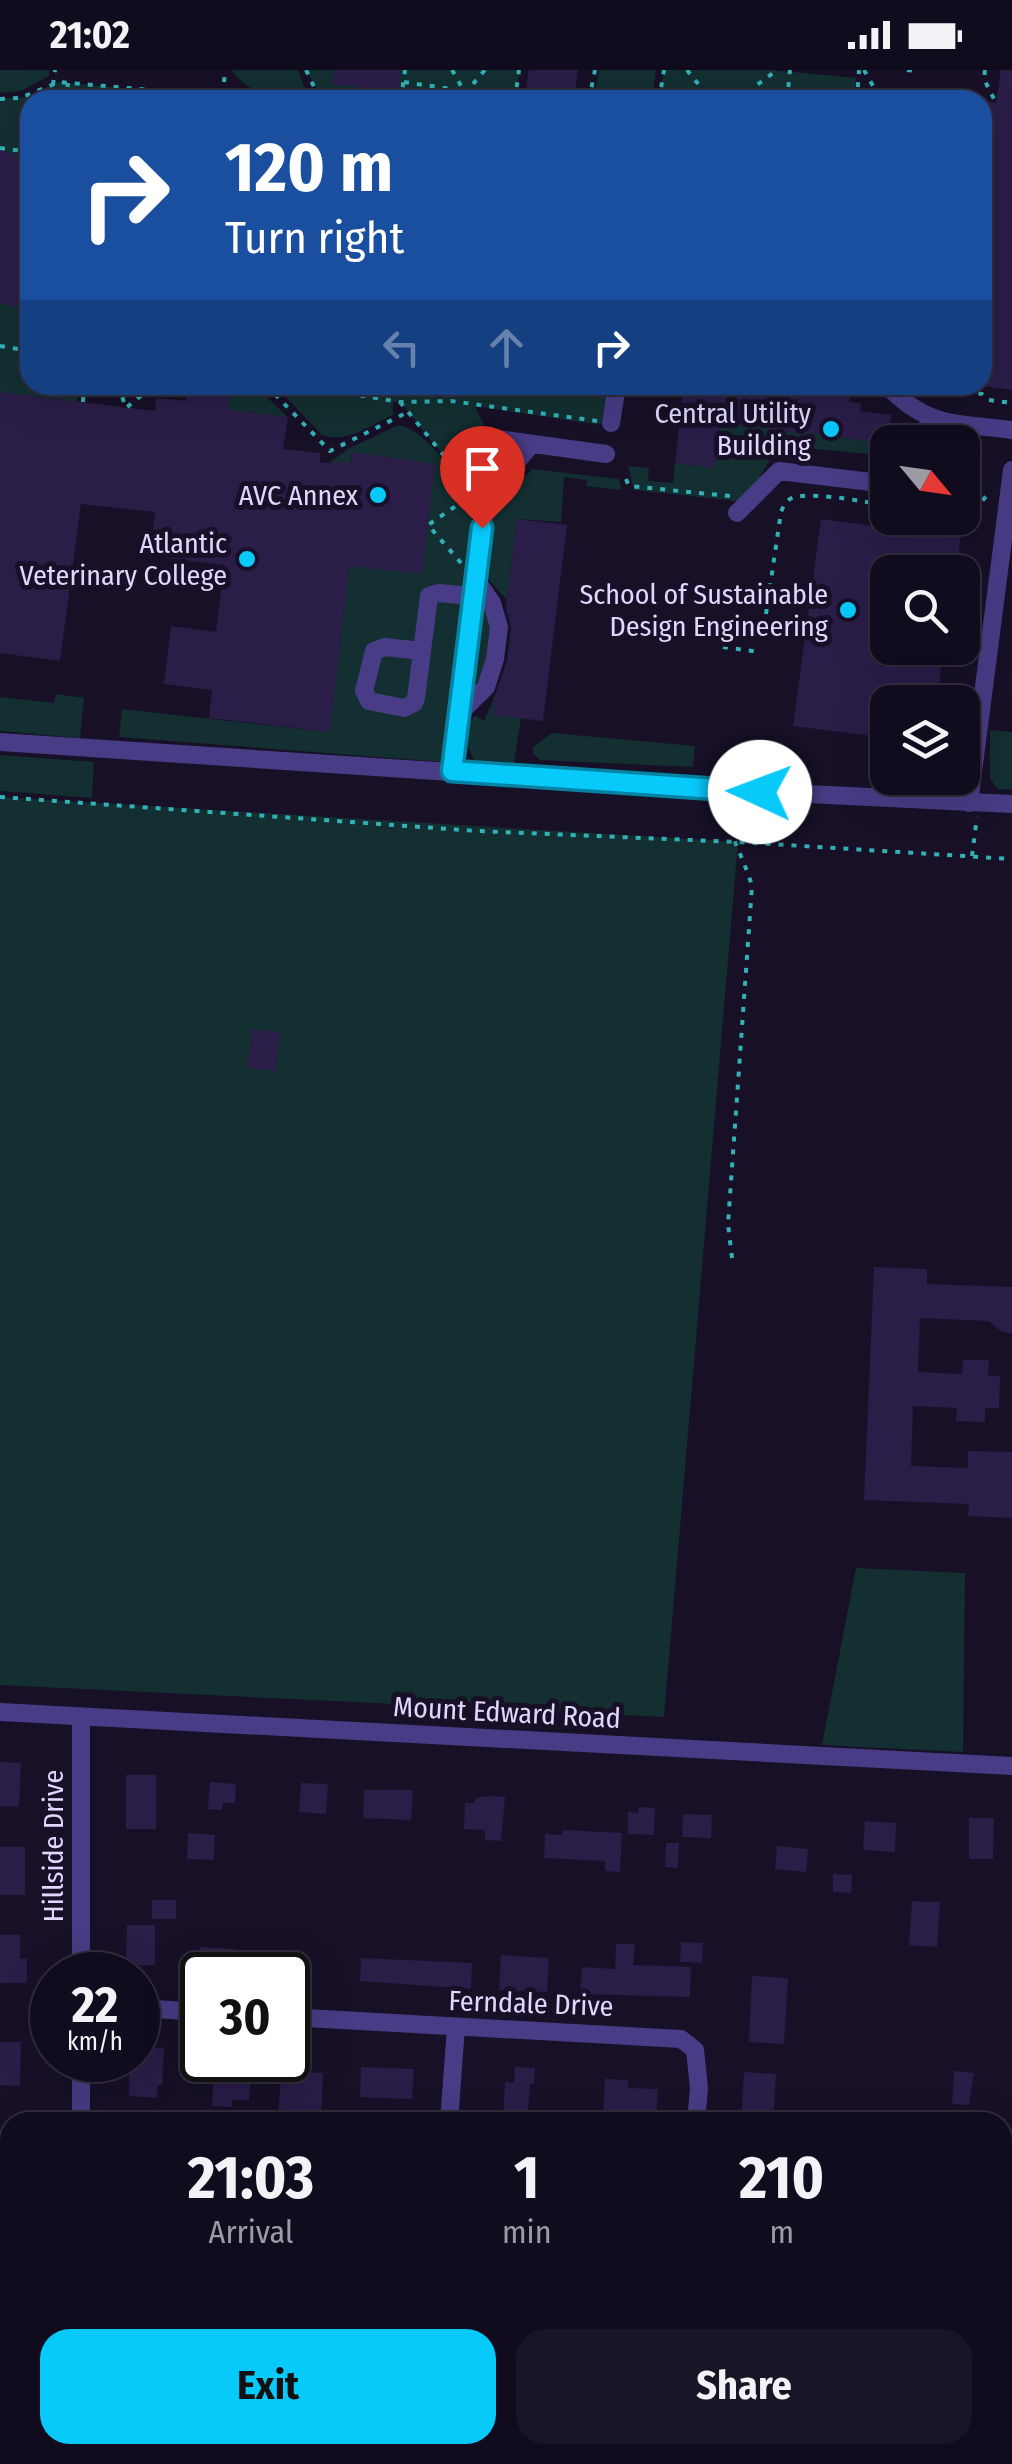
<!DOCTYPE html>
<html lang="en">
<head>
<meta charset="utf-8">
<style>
	:root { --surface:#110c1d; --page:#1a1526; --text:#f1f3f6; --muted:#9c9ba4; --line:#302c3b; --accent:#07c9fa }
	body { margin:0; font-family:"Fira Sans Condensed",sans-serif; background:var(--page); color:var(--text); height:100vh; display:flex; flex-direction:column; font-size:38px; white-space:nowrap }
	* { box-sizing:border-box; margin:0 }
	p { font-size:32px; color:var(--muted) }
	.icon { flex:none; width:55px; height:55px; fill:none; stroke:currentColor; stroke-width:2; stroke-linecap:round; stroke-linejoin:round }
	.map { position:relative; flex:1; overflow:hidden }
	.side { position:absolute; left:0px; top:2042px; width:1012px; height:352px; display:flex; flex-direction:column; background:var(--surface); border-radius:30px 30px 0 0; box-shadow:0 10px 40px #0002,0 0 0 2px var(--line) }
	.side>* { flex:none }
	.banner { position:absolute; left:20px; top:20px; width:972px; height:305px; border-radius:30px; box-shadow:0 10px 40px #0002,0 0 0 2px var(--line); background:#1a4fa0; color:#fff; overflow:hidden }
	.needle { width:65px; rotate:119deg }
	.buttons { position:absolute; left:870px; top:355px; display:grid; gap:20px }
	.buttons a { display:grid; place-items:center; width:110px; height:110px; border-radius:20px; background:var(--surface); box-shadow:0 10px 40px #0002,0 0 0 2px var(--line); font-size:50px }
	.speed { position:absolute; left:30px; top:1882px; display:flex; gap:20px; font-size:50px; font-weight:700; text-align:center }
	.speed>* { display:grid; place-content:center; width:130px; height:130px; border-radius:50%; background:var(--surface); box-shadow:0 10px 40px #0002,0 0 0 2px var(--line); line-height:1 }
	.speed small { font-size:25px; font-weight:400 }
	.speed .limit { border:5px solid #111; border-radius:15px; background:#fff; color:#111 }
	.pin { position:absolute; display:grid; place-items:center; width:85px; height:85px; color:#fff; margin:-102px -42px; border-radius:50% 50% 50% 0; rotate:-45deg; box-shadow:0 0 10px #0007 }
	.pin .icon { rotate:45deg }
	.me { position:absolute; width:110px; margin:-55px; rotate:272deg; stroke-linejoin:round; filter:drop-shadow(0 0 8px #0008) }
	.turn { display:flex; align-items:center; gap:35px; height:210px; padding:0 40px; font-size:45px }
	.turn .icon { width:130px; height:130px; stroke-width:2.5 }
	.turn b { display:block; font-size:70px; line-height:85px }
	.lanes { display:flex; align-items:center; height:95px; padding:0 40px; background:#0003; justify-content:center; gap:50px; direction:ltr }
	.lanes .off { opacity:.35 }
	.eta { display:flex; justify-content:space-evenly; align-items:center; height:170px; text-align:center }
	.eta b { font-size:60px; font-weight:700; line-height:70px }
	.primary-button { display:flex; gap:20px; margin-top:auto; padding:20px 40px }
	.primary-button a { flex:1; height:115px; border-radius:30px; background:var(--accent); color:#111; font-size:40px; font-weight:700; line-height:115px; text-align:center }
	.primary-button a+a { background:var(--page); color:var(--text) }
	.status { display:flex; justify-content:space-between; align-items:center; height:70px; padding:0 50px; background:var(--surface); direction:ltr }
	.status svg { height:28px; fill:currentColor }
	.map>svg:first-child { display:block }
</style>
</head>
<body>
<div class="status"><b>21:02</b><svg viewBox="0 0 49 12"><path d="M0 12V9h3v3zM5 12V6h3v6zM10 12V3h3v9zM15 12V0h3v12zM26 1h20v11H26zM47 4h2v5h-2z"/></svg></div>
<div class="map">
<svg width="1012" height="2394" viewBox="0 0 1012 2394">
	<rect width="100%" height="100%" fill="#171027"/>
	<path fill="#132f31" d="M0 0H49V6L21 21 0 23Z
		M232 0H298L306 21 297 28C271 26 246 23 232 0Z
		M306 0H520L515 30H323Z
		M599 0H656L652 30H594Z
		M664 0H772L856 8 853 30H659Z
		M59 12 223 28 30 30V315H80L77 332 0 322V28H20Z
		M161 315H254L288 347 228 340 229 325 188 320 186 327 151 323Z
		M274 315H608L601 355 475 336 495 378 505 376 513 389 475 424 443 692 119 667 122 639 329 662 349 496 434 394 352 382 350 396 329 393 348 379 398 355C424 359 445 395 464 411L400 332H393V345C371 355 346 374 322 365Z
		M720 353 888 366 903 355 912 358 909 372H888L887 386 778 375 746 432 634 420 628 396 649 398 648 411 673 413 675 393 714 398Z
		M532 399 619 409 621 420 586 416 587 410 564 407 561 452 517 449 507 530 480 500 490 444Z
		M480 523C499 556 495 597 467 624Z
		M56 624 84 628 80 668 0 661V627L54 633Z
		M495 626 521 648 514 693 474 690 462 664 475 645 484 651Z
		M990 660 1012 662V720L997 719 990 708Z
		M552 663 695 676 693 697 540 690 533 683V677Z
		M0 685 94 692 92 728 0 721Z
		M0 727 738 772 664 1647 0 1615Z
		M856 1498 965 1503 963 1682 822 1675Z"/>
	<path fill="#2a1d48" d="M334 0H401L397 30H359L360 17 332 14Z
		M529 0H578L574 30H524Z
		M1001 0H1012V320L982 316V30L996 33Z
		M0 80 30 88V234L18 233 17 238 0 233Z
		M684 315H851L849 332 861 333 860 341 891 345 887 373 720 353 715 398 675 393Z
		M187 320 230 325 228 340 288 347 283 379 320 383V393L351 392 352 382 435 394 422 504 349 496 330 662 209 648 212 620 164 614 171 556 216 562 224 495 150 486 155 442 81 434 60 591 0 583V322L155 341 156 328 186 331Z
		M517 449 567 455 543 651 493 645 495 625 507 591 511 559 506 537Z
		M821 449 910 461 911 451 962 458 956 502H888V578H934L933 589 942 590 937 632H888V668L793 656Z
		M252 959 280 962 276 1001 247 998Z
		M874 1197 927 1199V1214L1012 1217V1263L1002 1262 989 1251 920 1248 918 1302 962 1304 963 1290H989L988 1305 1000 1306 999 1338H985V1352L956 1351 957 1338 913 1336 911 1396 968 1398V1381L1012 1382V1448L968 1446 969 1434 864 1430Z
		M0 1692 21 1693 19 1737 0 1736Z
		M126 1705H156V1759H126Z
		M210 1712 236 1714 235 1733H223L222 1740 208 1739Z
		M301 1713 328 1714 326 1744 299 1742Z
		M364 1720H413L411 1750 363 1748Z
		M489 1726 505 1727 501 1771 485 1770V1760L464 1759 465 1733H475V1728Z
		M639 1737 655 1738 654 1765 628 1764V1742L638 1743Z
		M683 1744 712 1745 711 1768 682 1767Z
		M969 1748H994L993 1789H969Z
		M865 1751 896 1753 895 1782 863 1780Z
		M563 1760 622 1763 620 1802 605 1801V1791L544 1788 545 1764 562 1765Z
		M188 1763 215 1765 214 1790 187 1789Z
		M666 1773H679L678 1798 665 1797Z
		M777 1776 808 1779 806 1802 775 1799Z
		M0 1777H25V1825H0Z
		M833 1804 852 1805 851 1823 833 1822Z
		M152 1830H176V1849H152Z
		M912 1831 940 1832 937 1877 909 1875Z
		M127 1855H155V1895H126Z
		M0 1865H20V1889H27V1913H0Z
		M681 1872 703 1873 702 1893 680 1892Z
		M616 1874H635L633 1895 691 1897 690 1927 580 1924 582 1897 615 1899Z
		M200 1877 235 1879 234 1901 199 1899Z
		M269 1881 303 1882 301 1907 268 1905Z
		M501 1885 549 1888 547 1922 499 1920Z
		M361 1888 472 1893 471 1919 360 1911Z
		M752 1906 788 1908 784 1974 749 1972Z
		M0 1972H21L20 2016 0 2015Z
		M138 1976 164 1978 162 2015H158L157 2028 129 2026 130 1990H138Z
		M214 1994 251 1996 249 2030H232V2037L212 2036Z
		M361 1997 414 1999 412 2029 360 2027Z
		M515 1997 535 1998 534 2014H530L527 2051 503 2050 505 2012 514 2013Z
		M281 2001 323 2003 321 2051 278 2049Z
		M954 2001 974 2003 969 2035 952 2034Z
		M744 2002 776 2004 773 2052H741Z
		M605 2009 628 2010V2018L658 2019 656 2048 603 2045Z"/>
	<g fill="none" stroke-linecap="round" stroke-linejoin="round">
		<path stroke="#32b2b7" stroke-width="4" stroke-dasharray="5 8" stroke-linecap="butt" d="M306 0 316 21
			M452 0 469 30
			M687 0 711 30
			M864 0 881 30
			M907 0 916 1
			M985 0 984 9 996 33
			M404 12 525 30
			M53 15 55 0
			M223 25 225 0
			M0 29 20 28 59 12 266 30
			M66 30 68 13
			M308 30 316 21 323 30
			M401 30 405 0
			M453 30 466 22 485 0
			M515 30 519 0
			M589 30 595 0
			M659 30 664 0
			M737 30 777 0
			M787 30 790 0
			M857 30 859 0
			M0 78 30 82
			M0 276 30 281
			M118 315 126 338 154 315
			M266 315 330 381 408 342
			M296 315 400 332 451 331 597 351
			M927 315 982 324 989 330 1012 333
			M83 332 84 315
			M400 332 473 421
			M626 409 629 416 730 426
			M962 445 973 441 990 422
			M921 448 936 451 957 448
			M461 493 428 455 469 427
			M766 544 781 442C783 437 785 432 790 429 806 420 868 432 888 436
			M723 577 759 582
			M0 727 477 761 738 772 1012 789
			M724 734C727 761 744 788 752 816L728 1154 733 1196
			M972 786 977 747"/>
		<path stroke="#473c85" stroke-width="18" d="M887 315C926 358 958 353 1012 360
			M611 353 617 315
			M491 368 606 384
			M925 372 929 349
			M737 443 779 401 888 414
			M421 581 385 577 374 581 364 621 369 631 404 638 414 633 416 628 429 526 438 523 473 526
			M461 642 486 617 495 589 499 557 492 533 475 508
			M0 672 706 719 1012 734
			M453 701 486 428 531 375
			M969 733 1012 400
			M0 1642 1012 1696
			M81 1647V1905
			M138 1938 202 1942
			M288 1947 681 1969 695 1980 699 2018 696 2052
			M81 1990V2052
			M449 2052 456 1957
			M81 2385V2394
			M424 2394V2385
			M671 2394 672 2385"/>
	</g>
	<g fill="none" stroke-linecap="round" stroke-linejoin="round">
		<g stroke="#0583a2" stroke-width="25">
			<path id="route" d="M482 458 452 701 760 722"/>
		</g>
		<use href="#route" stroke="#07c9fa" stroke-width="18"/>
	</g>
	<g fill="#07c9fa" stroke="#171027" stroke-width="4">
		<circle cx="831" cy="359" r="10"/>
		<circle cx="378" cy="425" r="10"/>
		<circle cx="247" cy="489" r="10"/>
		<circle cx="848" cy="540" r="10"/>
	</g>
	<g text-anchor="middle" stroke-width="10" stroke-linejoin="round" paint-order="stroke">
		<g font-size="28" fill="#e0d7fe" stroke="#171027" text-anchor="end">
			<text x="811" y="353">Central Utility<tspan x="811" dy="32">Building</tspan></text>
			<text x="358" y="435">AVC Annex</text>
			<text x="227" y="483">Atlantic<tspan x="227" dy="32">Veterinary College</tspan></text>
			<text x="828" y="534">School of Sustainable<tspan x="828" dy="32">Design Engineering</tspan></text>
		</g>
		<g font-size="28" fill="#e0d7fe" stroke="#171027">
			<text transform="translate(507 1642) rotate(3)" y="10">Mount Edward Road</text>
			<text transform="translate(53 1776) rotate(-90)" y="10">Hillside Drive</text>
			<text transform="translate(531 1933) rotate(2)" y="10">Ferndale Drive</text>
		</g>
	</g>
</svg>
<div class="buttons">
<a><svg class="needle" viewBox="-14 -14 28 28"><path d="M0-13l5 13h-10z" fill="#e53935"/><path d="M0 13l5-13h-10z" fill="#9c9ba4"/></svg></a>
<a><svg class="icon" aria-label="search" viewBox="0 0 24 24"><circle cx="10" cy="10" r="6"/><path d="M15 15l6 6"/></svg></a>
<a><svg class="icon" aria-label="layers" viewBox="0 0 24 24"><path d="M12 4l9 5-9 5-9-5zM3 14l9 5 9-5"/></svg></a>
</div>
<div class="speed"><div>22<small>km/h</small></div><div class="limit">30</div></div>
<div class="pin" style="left:482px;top:458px;background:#d93025"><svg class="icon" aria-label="arrive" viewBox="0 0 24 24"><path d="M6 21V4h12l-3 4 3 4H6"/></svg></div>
<svg class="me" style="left:760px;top:722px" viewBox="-20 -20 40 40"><circle r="19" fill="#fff"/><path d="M0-13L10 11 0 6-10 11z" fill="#07c9fa"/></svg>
<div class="banner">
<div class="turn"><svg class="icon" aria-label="right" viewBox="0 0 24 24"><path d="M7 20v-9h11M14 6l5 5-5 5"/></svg><div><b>120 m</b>Turn right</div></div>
<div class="lanes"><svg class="icon off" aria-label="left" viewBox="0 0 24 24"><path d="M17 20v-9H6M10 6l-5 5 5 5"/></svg><svg class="icon off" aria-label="ahead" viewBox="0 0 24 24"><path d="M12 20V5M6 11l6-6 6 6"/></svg><svg class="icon" aria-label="right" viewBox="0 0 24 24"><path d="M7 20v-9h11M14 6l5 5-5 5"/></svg></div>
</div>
<section class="side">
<div class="eta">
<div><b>21:03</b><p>Arrival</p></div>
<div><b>1</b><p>min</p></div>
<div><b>210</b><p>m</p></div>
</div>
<div class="primary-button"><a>Exit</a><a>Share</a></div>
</section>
</div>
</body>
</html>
